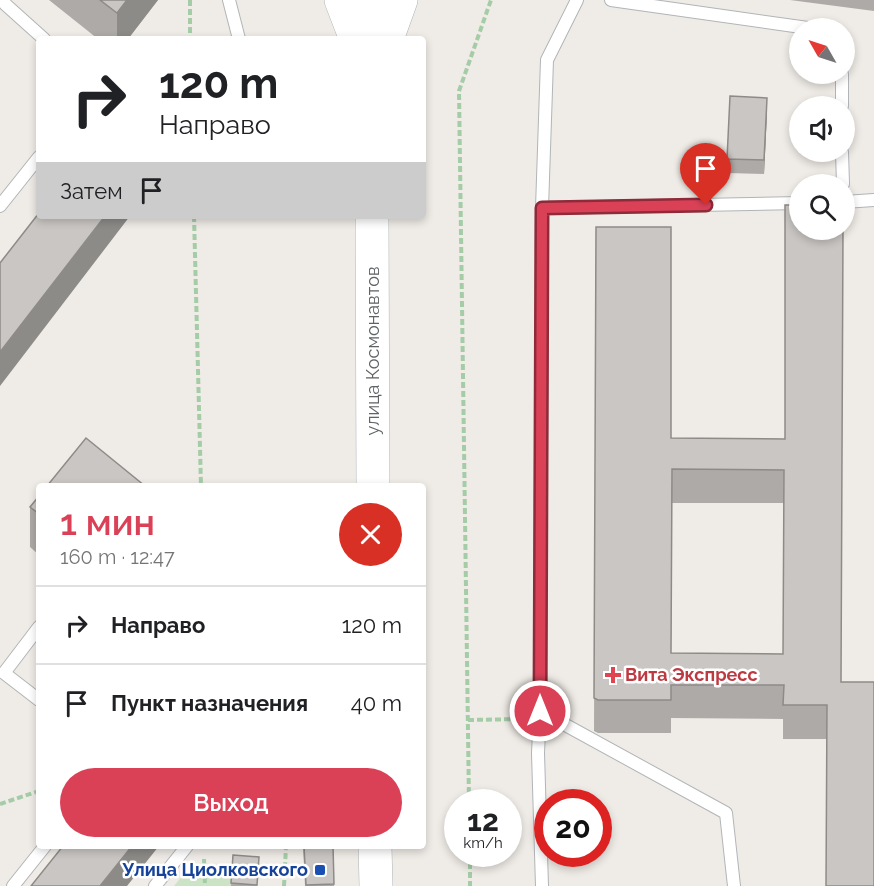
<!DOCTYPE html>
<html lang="ru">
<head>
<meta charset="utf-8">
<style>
	:root { --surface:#fff; --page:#f6f6f6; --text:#202124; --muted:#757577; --line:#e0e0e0; --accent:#da4157 }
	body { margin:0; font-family:Raleway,sans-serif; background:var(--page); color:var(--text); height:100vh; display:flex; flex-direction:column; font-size:22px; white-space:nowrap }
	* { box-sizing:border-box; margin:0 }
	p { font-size:20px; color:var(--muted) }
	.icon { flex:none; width:33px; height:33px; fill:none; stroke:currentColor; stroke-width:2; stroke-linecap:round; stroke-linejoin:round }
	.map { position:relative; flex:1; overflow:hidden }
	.sheet { position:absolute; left:36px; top:483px; width:390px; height:366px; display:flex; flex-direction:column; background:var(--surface); border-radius:6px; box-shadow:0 3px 9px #0003 }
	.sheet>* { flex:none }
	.top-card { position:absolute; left:36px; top:36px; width:390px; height:183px; border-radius:6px; box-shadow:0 3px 9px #0003; background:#fff; color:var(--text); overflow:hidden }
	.needle { width:39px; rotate:309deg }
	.fabs { position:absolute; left:789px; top:18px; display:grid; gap:12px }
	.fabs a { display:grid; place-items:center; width:66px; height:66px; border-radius:50%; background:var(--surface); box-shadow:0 3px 9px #0003; font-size:30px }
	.speed { position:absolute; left:444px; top:789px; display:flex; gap:12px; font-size:30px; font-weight:700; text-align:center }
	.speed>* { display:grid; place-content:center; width:78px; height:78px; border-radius:50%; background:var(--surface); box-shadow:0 3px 9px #0003; line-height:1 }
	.speed small { font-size:15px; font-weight:400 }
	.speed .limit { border:9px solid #d22; background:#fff; color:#111 }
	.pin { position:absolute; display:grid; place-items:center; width:51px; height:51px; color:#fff; margin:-62px -26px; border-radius:50% 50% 50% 0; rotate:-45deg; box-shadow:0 0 6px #0007 }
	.pin .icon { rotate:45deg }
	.me { position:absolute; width:66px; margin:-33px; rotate:0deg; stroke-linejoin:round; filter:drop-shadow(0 0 4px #0008) }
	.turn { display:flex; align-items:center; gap:21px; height:126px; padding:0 24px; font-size:27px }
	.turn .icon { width:78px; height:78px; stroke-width:2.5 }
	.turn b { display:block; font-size:42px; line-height:51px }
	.then { display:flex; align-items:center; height:57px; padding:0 24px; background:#0003; gap:12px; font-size:22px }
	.round { display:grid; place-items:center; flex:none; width:63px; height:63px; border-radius:32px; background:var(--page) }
	.summary { display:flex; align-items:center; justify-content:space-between; height:102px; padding:0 24px }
	h1 { font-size:36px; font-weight:600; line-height:45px; color:var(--accent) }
	.primary-button { display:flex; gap:12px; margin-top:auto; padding:12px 24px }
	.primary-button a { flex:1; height:69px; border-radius:36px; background:var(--accent); color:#fff; font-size:24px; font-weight:600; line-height:69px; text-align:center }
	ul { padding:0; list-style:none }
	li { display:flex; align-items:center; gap:18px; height:78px; padding:0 24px; border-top:2px solid var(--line) }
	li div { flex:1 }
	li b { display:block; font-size:22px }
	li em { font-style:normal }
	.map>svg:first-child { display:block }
</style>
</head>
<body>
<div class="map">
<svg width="874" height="886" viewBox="0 0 874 886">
	<rect width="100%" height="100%" fill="#efebe6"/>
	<path fill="#cce4c5" d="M187 870 247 876V886H174Z"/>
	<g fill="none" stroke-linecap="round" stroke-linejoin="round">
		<g stroke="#b1b5b7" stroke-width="14">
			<path id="lane" d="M4 0 5 4 44 39
				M229 0 239 39
				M611 0 808 28
				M842 74V106
				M842 152 843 184
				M844 202 874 200
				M0 206 39 157
				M542 208 547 60 577 0
				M39 627 4 673 39 700
				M540 711 538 753 542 886
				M13 886 45 846
				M155 886 187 846
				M734 886 726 813 540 711 542 208 800 203"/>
		</g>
		<g stroke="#b0b5b7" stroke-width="34">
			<path id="secondary" d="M341 0 356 39
				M370 0 371 39
				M387 39 401 0
				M372 216 373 486
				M375 846 376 886"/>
		</g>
		<path stroke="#a4cda7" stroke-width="4" stroke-dasharray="6 3" stroke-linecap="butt" d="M190 0V39
			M194 216 201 486
			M468 720 521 719
			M469 802 459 91 491 0
			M0 804 39 791
			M470 854V886
			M204 859 205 886
			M284 886 286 846"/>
		<use href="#lane" stroke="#fff" stroke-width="12"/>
		<use href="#secondary" stroke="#fff" stroke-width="33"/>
	</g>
	<path fill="#aeaaa8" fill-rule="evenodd" d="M49 0H158L128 39H98Z
		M790 0H874V11Z
		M767 112 764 174 727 173V159Z
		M596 227 671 438 785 439 843 230 827 739H783V719L671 718V733H598L594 731ZM672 503H784L783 654 671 653Z
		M39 496V555L30 547V507Z
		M303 846H333L334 886H305Z
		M233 855 259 864 257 886H231Z"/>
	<path fill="#8d8b88" d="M127 0H158L128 39H117V13Z
		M767 98V112L764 174V160Z
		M105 216H130L0 386V352Z
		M132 846H159L127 886H100Z"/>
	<path fill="#cac6c3" stroke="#8d8b88" stroke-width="1.5" fill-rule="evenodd" d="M100 0H127L117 13Z
		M730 96 767 98 764 160 727 159Z
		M785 205H800V230H843L841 682H874V886H826L827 705H783L784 685H671V700H598L594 698 596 227H671V438L785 439ZM672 469 784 470 783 654 671 653Z
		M39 213V216H105L0 352V263Z
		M86 438 145 486H47Z
		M39 496V514L30 507Z
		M63 846H132L100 886H31Z
		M304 846H333L334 884 306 885Z
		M233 855 259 857 257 885 231 883Z"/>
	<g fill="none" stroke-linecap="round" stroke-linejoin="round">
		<g stroke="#8e2a39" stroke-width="15">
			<path id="route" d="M540 711 542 208 706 205"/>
		</g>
		<use href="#route" stroke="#da4157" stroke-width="10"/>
	</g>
	<path fill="#e0444e" stroke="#fff" stroke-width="2" d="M610 666h6v6h6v6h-6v6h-6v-6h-6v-6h6z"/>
	<rect fill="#1a4fb4" stroke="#fff" stroke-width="2" x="314" y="864" width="12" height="12" rx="3"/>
	<g text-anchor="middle" stroke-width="5" stroke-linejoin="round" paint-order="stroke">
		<g font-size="18" fill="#5e6365" stroke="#fff">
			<text transform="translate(373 351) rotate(-90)" y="6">улица Космонавтов</text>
		</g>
		<g font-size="18" font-weight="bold" fill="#be3a42" stroke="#fff" text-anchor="start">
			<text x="625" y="681">Вита Экспресс</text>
		</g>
		<g font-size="18" font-weight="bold" fill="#164399" stroke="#fff" text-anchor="end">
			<text x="308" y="876">Улица Циолковского</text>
		</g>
	</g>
</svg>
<div class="fabs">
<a><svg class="needle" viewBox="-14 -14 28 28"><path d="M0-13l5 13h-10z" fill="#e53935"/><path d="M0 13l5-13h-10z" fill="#757577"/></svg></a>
<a><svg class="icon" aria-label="sound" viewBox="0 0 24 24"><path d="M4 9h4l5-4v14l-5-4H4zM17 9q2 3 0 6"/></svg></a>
<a><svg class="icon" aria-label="search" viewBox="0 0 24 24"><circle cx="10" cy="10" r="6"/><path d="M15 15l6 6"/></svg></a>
</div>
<div class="speed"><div>12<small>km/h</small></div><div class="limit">20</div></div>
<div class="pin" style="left:706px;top:205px;background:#d93025"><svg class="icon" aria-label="arrive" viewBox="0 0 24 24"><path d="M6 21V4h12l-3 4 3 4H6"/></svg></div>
<svg class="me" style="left:540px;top:711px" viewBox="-20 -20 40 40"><circle r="17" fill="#da4157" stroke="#fff" stroke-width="3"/><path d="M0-11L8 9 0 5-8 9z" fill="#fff"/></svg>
<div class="top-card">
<div class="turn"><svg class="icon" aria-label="right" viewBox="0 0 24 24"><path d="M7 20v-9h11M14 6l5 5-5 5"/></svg><div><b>120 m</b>Направо</div></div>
<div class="then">Затем<svg class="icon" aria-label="arrive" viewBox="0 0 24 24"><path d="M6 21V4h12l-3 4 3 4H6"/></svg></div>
</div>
<section class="sheet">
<div class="summary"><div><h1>1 мин</h1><p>160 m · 12:47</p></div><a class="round" style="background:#d93025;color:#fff"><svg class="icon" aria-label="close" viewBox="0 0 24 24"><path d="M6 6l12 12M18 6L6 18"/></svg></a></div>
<ul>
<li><svg class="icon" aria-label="right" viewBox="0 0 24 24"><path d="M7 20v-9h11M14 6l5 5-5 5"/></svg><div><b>Направо</b></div><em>120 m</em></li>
<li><svg class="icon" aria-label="arrive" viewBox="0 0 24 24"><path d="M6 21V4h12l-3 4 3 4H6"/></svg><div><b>Пункт назначения</b></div><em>40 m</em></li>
</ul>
<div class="primary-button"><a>Выход</a></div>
</section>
</div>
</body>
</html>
